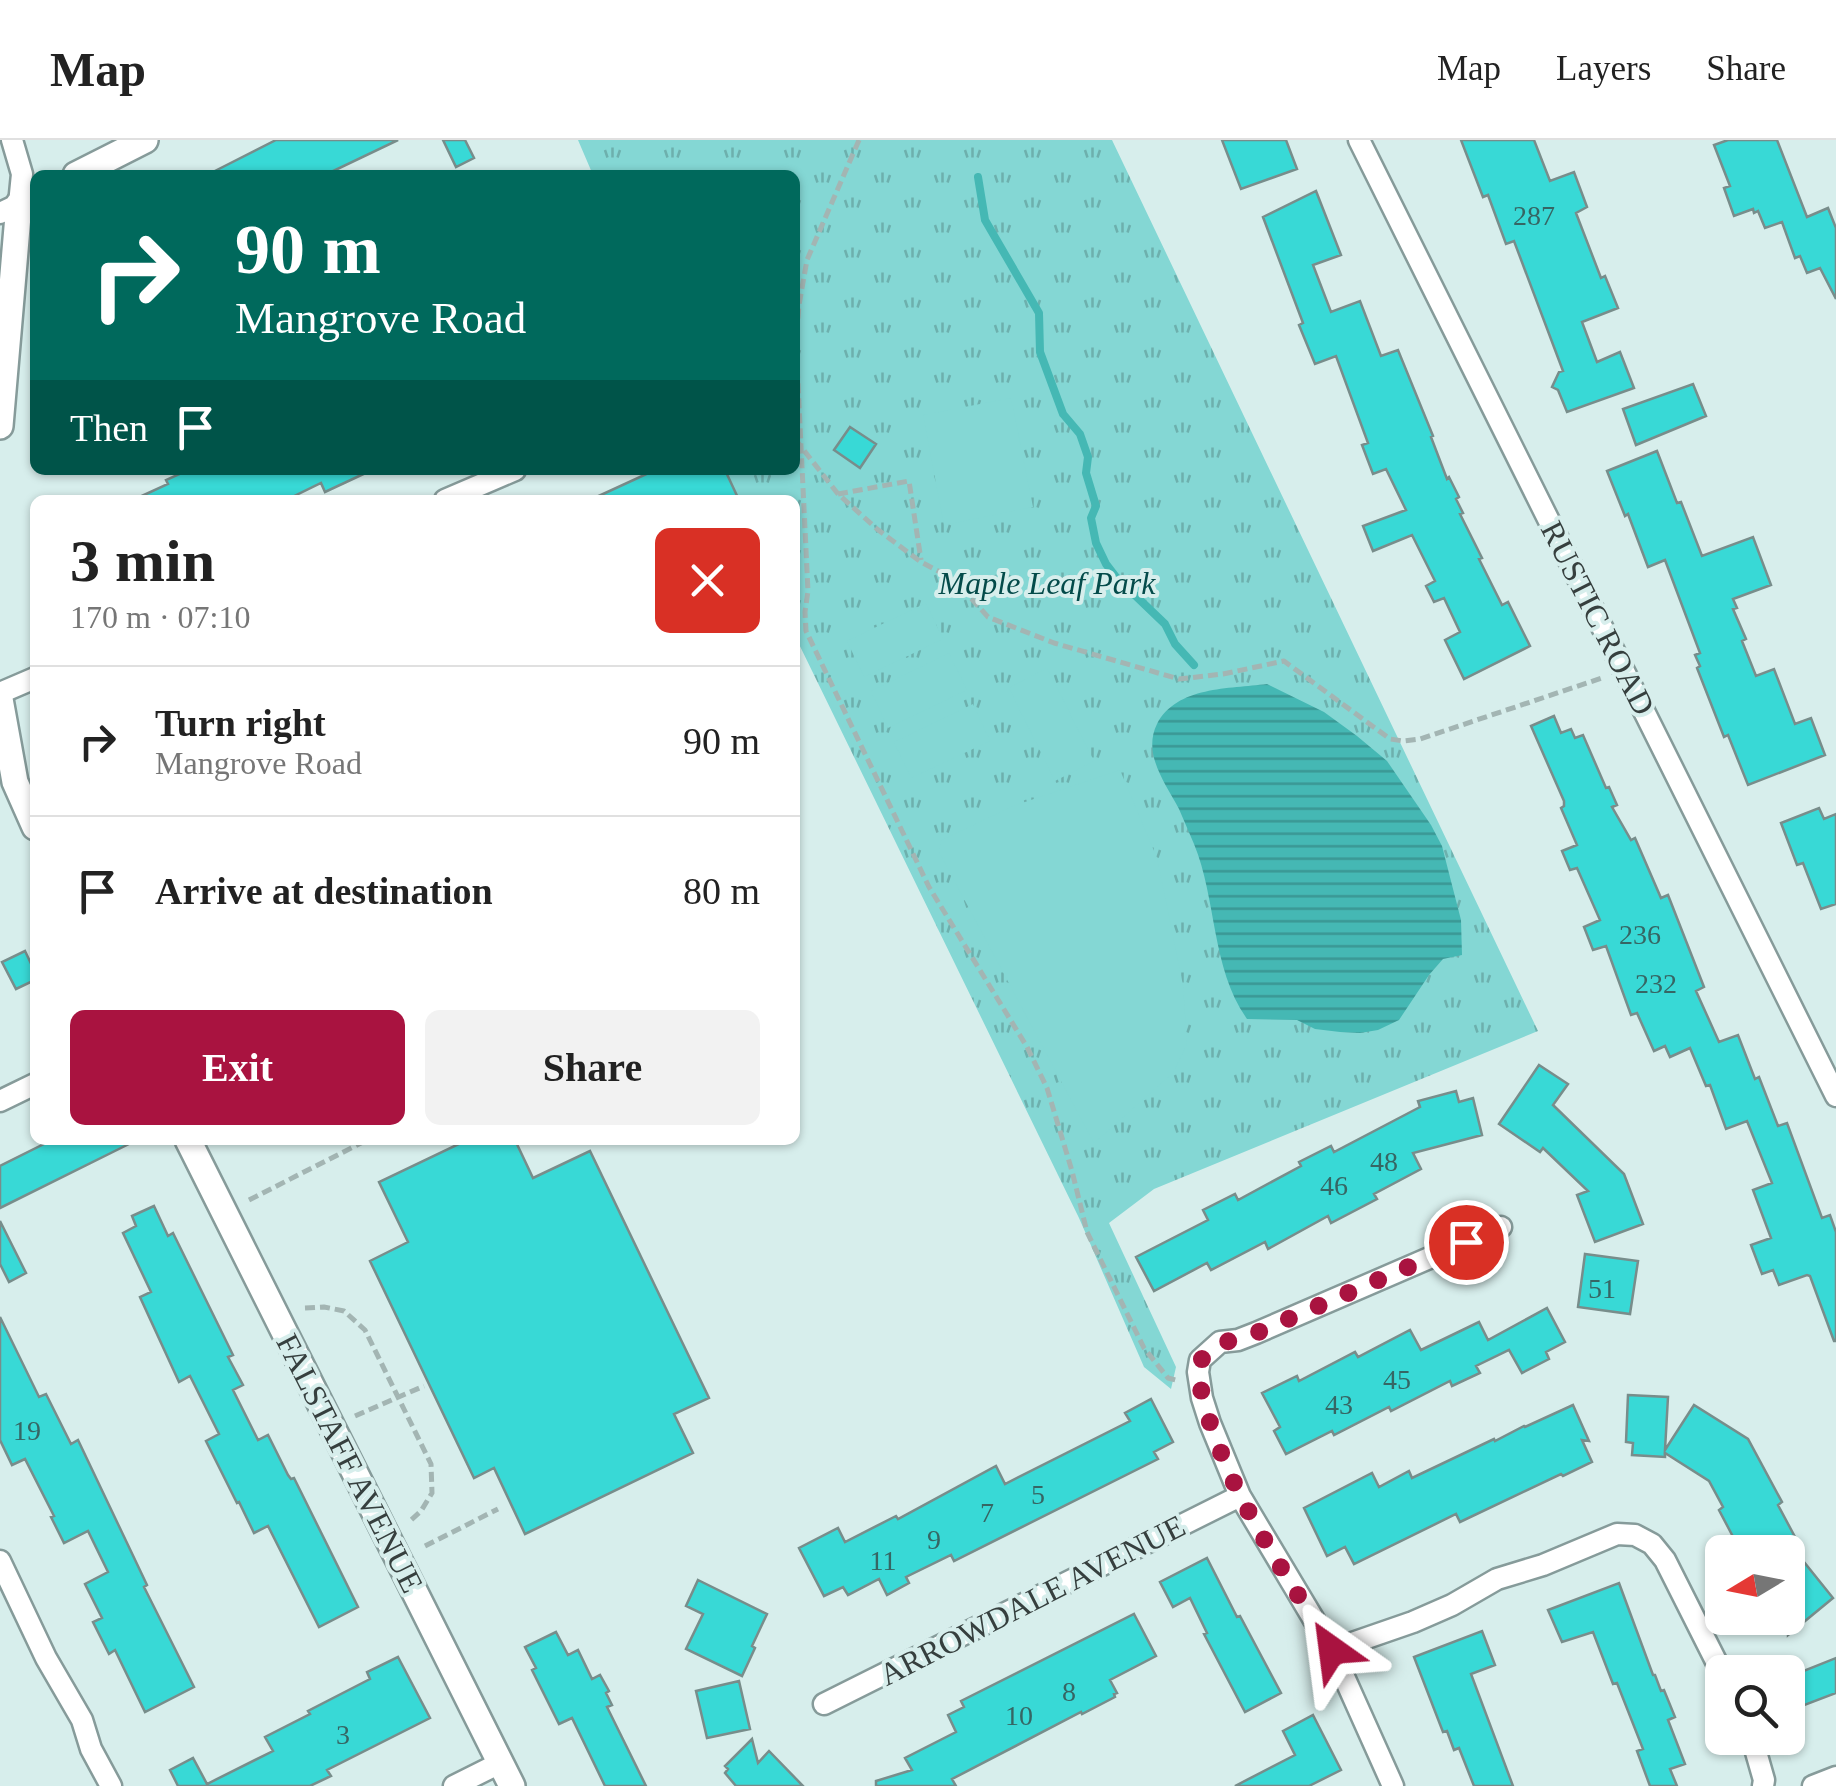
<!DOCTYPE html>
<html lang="en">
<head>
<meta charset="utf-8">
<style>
	:root { --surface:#fff; --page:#f2f2f2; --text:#222; --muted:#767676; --line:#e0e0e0; --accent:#a91340 }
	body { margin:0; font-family:Georgia,serif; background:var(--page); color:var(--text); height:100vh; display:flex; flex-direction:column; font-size:38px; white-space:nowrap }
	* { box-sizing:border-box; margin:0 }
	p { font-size:32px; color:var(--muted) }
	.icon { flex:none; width:55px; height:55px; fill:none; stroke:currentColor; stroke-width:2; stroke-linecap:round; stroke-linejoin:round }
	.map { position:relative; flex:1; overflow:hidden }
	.panel { position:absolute; left:30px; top:355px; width:770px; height:650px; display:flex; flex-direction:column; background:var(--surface); border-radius:15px; box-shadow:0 2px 8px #0004 }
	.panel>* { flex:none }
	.banner { position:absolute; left:30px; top:30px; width:770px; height:305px; border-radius:15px; box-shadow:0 2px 8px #0004; background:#00695c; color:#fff; overflow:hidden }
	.needle { width:65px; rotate:260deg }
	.controls { position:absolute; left:1705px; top:1395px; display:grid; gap:20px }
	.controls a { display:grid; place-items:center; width:100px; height:100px; border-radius:15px; background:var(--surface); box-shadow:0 2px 8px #0004; font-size:50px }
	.pin { position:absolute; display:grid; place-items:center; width:85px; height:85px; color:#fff; margin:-42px; border:5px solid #fff; border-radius:50%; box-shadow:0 2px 10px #0007 }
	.me { position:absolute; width:110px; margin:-55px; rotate:329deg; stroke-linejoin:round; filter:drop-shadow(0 0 8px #0008) }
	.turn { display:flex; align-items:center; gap:35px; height:210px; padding:0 40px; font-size:45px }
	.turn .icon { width:130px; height:130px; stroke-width:2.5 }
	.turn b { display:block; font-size:70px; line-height:85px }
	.then { display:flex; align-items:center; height:95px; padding:0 40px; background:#0003; gap:20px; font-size:38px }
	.round { display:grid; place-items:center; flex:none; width:105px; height:105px; border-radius:15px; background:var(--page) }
	.summary { display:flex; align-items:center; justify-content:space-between; height:170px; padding:0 40px }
	h1 { font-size:60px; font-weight:700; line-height:75px }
	.primary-button { display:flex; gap:20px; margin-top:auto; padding:20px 40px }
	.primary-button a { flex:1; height:115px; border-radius:15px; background:var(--accent); color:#fff; font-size:40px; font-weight:700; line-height:115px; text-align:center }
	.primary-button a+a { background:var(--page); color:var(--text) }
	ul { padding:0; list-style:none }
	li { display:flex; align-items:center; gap:30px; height:150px; padding:0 40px; border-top:2px solid var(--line) }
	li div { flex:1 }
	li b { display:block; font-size:38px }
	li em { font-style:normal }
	header { display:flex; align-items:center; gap:60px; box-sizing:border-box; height:140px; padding:0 50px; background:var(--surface); border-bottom:2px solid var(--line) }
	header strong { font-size:48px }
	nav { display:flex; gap:55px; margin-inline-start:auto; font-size:35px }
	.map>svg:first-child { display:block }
</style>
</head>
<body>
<header>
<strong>Map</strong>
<nav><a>Map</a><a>Layers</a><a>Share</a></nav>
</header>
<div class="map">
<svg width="1836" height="1646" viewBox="0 0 1836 1646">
	<defs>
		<pattern id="park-tufts" width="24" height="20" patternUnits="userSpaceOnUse" patternTransform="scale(2.5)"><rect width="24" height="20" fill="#84d7d4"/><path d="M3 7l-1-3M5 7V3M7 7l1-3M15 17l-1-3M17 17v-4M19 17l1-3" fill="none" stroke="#6db0ad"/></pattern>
		<pattern id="water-rules" width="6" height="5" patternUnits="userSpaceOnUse" patternTransform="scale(2.5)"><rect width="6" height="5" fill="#45b8b4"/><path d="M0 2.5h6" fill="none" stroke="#3a9794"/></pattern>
	</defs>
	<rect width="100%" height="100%" fill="#d7eeec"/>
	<path fill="url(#park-tufts)" d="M578 0H1112L1538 891 1154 1049 1109 1083 1176 1227 1171 1249 1144 1227 1079 1078 795 496V360H735L722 330H795V35H593Z"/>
	<path fill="#84d7d4" d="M1011 258 1033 367 944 385 923 275Z
		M926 463 943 499 864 537 847 501Z
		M949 513 967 550 888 588 871 551Z
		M1047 528 1094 621 1055 641 1009 548Z
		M973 564 990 601 911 638 894 602Z
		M1120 630 1157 718 1183 845 1187 904 1173 933 1094 1003 939 712 942 700 1013 666Z"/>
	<path fill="url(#water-rules)" d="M1267 544 1324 572 1357 596 1387 621 1431 685 1442 706 1461 780 1462 815 1443 819 1429 835 1399 880 1378 890 1360 893 1340 892 1315 889 1297 880 1247 879C1211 828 1217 760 1194 704 1189 692 1184 681 1179 669 1166 644 1142 614 1157 584 1177 546 1229 549 1267 544Z"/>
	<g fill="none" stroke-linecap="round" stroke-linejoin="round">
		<path stroke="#45b8b4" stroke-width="8" d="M978 37 985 80 1039 173 1040 212 1063 274 1080 294 1088 317 1086 333 1096 366 1091 378 1096 403 1106 424 1116 437 1165 484 1175 504 1194 525"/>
	</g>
	<path fill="#38d9d6" stroke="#788d8b" stroke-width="2.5" d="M276 0H398L325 35H207Z
		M443 0H465L474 18 456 27Z
		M1222 0H1286L1297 29 1241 49Z
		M1461 0H1534L1550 41 1574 32 1587 67 1576 73 1601 138 1605 136 1618 168 1582 182 1597 222 1620 212 1634 248 1567 272 1558 250 1552 247 1559 232 1563 231 1514 101 1506 104 1488 55 1483 57Z
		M1728 0H1777L1807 77 1828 68 1836 88V159L1820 128 1807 133 1800 116 1795 118 1782 82 1765 88 1758 71 1754 73 1753 69 1734 76 1724 48 1730 46 1714 5Z
		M1316 51 1341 115 1313 125 1331 172 1360 161 1381 216 1398 210 1433 296 1431 297 1447 339 1449 337 1459 357 1456 359 1463 373 1460 374 1482 418 1479 419 1502 465 1508 462 1530 506 1464 539 1445 500 1460 492 1444 458 1434 462 1426 446 1435 441 1412 395 1373 411 1363 386 1406 370 1386 329 1373 334 1362 305 1368 303 1336 216 1315 224 1299 185 1303 183 1263 77Z
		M1693 244 1706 276 1636 305 1623 269Z
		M850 287 876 304 860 328 834 310Z
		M1657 311 1677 363 1681 362 1702 416 1753 397 1771 445 1733 459 1737 468 1733 469 1746 499 1742 501 1756 536 1774 529 1795 584 1811 578 1825 615 1748 645 1728 595 1724 597 1697 528 1700 526 1695 515 1700 513 1665 420 1648 427 1628 374 1625 376 1607 331Z
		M188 330H372L325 352 321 343 286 360H133L168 344 166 340Z
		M655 330H725L739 360H590Z
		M1554 576 1561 593 1571 589 1575 598 1583 595 1606 648 1609 647 1617 665 1612 667 1631 700 1635 698 1661 758 1668 755 1704 847 1696 851 1719 902 1738 895 1755 939 1759 937 1778 986 1787 983 1822 1078 1830 1075 1836 1092V1201H1834L1810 1136 1807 1135 1779 1145 1773 1130 1762 1134 1751 1105 1771 1098 1753 1050 1772 1043 1747 981 1726 989 1710 945 1706 946 1690 908 1670 917 1665 906 1654 911 1637 873 1631 875 1606 806 1593 810 1584 787 1600 780 1577 728 1570 730 1562 711 1577 705 1561 668 1564 666V661L1531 586Z
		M1819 668 1824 679 1836 674V764L1821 769 1803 723 1797 725 1781 683Z
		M25 811 35 832V840L16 849 2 822Z
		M1539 925 1568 944 1553 965 1624 1034 1643 1084 1595 1102 1577 1055 1588 1051 1543 1008 1540 1012 1499 984Z
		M1456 951 1459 962 1473 958 1482 995 1413 1013 1421 1029 1374 1054 1377 1059 1331 1083 1328 1076 1268 1109 1265 1102 1211 1130 1207 1123 1154 1151 1136 1117 1208 1080 1203 1070 1235 1054 1238 1060 1301 1026 1299 1022 1331 1006 1334 1012 1420 967 1418 961Z
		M52 1000H137L0 1068V1026Z
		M467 1000H515L533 1038 590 1011 709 1258 674 1274 693 1313 525 1394 494 1328 474 1338 370 1121 408 1102 379 1042Z
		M154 1066 168 1096 173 1093 233 1215 228 1217 243 1245 233 1250 258 1300 268 1295 288 1335 291 1339 294 1338 358 1467 319 1487 268 1386 254 1393 239 1362 237 1363 206 1301 219 1294 190 1236 179 1242 140 1157 151 1152 123 1093 136 1086 132 1076Z
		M0 1081 26 1133 9 1142 0 1124Z
		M1585 1114 1638 1121 1630 1174 1578 1167Z
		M1547 1168 1565 1202 1546 1212 1549 1219 1522 1233 1509 1210 1476 1226 1480 1233 1452 1246 1450 1241 1391 1271 1389 1267 1334 1295 1332 1291 1286 1314 1274 1291 1280 1287 1262 1253 1297 1236 1299 1241 1355 1212 1358 1217 1410 1190 1421 1210 1479 1182 1488 1200Z
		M0 1177 39 1257 46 1254 71 1304 78 1300 147 1445 144 1447 194 1547 145 1572 115 1510 109 1514 93 1482 102 1478 85 1444 108 1432 88 1391 64 1403 51 1377 54 1376 25 1319 12 1325 0 1300Z
		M1628 1255 1668 1257 1665 1310 1694 1265 1748 1299 1782 1362 1778 1365 1803 1412H1796L1833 1458 1788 1495V1412H1741L1719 1370 1723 1367 1709 1341 1665 1313V1317L1632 1315 1633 1303 1626 1302Z
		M1151 1259 1173 1302 1154 1312 1158 1319 954 1421 951 1415 906 1437 909 1443 887 1455 879 1439 848 1455 843 1447 824 1456 799 1408 838 1388 845 1402 896 1376 898 1379 996 1326 1005 1344 1130 1281 1125 1273Z
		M1573 1265 1589 1301 1582 1300 1592 1322 1563 1336 1561 1334 1460 1382 1456 1374 1354 1424 1345 1407 1327 1416 1304 1368 1372 1333 1379 1347 1409 1331 1412 1338 1494 1299 1495 1301 1524 1286 1525 1287Z
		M1207 1418 1237 1477 1240 1476 1281 1553 1245 1572 1204 1494 1207 1493 1190 1458 1173 1467 1160 1442Z
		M698 1440 767 1474 752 1506 755 1508 742 1536 686 1509 703 1474 686 1466Z
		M1619 1443 1653 1535H1655L1661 1551 1664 1550 1675 1577 1668 1580 1685 1624 1670 1629 1677 1646H1650L1637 1611 1643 1609 1617 1543 1613 1544 1593 1492 1562 1502 1548 1470Z
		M1134 1474 1156 1516 1110 1540 1117 1553 1114 1554 1115 1557 1082 1574 1081 1572 952 1639 956 1646H876V1641L912 1630 905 1618 956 1592 948 1575 964 1567 961 1561Z
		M1482 1491 1495 1525 1471 1534 1513 1646H1474L1459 1608 1454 1610 1447 1591 1443 1592 1414 1517Z
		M556 1492 568 1515 578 1510 592 1539 600 1535 609 1551 606 1553 612 1565 607 1567 646 1646H605L572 1578 559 1584 532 1530 536 1528 525 1507Z
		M398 1517 430 1578 327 1630 331 1636 310 1646H178L170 1630 193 1618 207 1644 273 1611 265 1597 310 1574 308 1571 370 1539 367 1532Z
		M1836 1518V1553L1802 1566 1791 1536Z
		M739 1541 750 1589 707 1598 696 1551Z
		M1313 1575 1341 1630 1309 1646H1235L1295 1615 1283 1591Z
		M752 1599 758 1623 769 1611 803 1646H736L725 1633 728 1629 725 1626Z"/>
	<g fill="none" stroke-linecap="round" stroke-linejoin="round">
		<g stroke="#869b9a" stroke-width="25">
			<path id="minor" d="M1359 0 1836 956
				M0 73 19 64 22 34 12 0
				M445 360 515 330
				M0 553 35 538
				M0 961 35 944
				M0 1421 46 1518 82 1580 91 1609 111 1646
				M1332 1510 1413 1482 1452 1465 1497 1439 1543 1425 1617 1394 1635 1395 1652 1404 1665 1420 1722 1533
				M824 1564 1240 1356
				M1752 1598 1764 1640 1763 1646
				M454 1646 500 1623
				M1393 1646 1332 1510 1240 1356 1210 1283 1202 1258 1198 1232 1200 1220 1220 1202 1238 1200 1256 1193 1501 1087
				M1813 1646 1836 1637"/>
		</g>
		<g stroke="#869b9a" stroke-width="30">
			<path id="tertiary" d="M76 35 145 0
				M0 286 19 64 35 56
				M0 559 15 642 35 687
				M188 1000 512 1646"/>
		</g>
		<path stroke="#a3b5b3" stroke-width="5" stroke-dasharray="10 5" stroke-linecap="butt" d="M859 0 807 120 799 165 796 203 808 451 805 472 806 491 929 747 1027 907 1047 948 1072 1031 1087 1092 1144 1208 1168 1238 1179 1241
			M795 299 838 354 877 389 921 422 940 432 961 447 988 477 1054 503 1179 539 1223 534 1284 521 1390 599 1403 601 1420 599 1602 538
			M838 354 909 341 921 420
			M249 1060 367 1000
			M305 1168 324 1167 344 1171 365 1190 431 1324 432 1353 421 1371 411 1380
			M355 1276 424 1246
			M425 1406 498 1369"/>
		<use href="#minor" stroke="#fff" stroke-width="20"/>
		<use href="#tertiary" stroke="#fff" stroke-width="25"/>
	</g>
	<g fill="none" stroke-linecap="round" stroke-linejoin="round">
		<path stroke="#a91340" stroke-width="18" stroke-dasharray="0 32.4" d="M1332 1510C1302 1460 1268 1410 1241 1357 1229 1335 1188 1240 1202 1219 1214 1201 1237 1200 1256 1193L1466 1102"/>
	</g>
	<g text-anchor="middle" stroke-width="8" stroke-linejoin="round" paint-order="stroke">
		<g font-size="28" fill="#366664">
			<text x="1534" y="85">287</text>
			<text x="1640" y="804">236</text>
			<text x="1656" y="853">232</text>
			<text x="1384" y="1031">48</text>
			<text x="1334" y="1055">46</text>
			<text x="1602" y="1158">51</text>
			<text x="1397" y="1249">45</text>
			<text x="1339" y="1274">43</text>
			<text x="27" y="1300">19</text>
			<text x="1038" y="1364">5</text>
			<text x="987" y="1382">7</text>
			<text x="934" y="1409">9</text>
			<text x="883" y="1430">11</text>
			<text x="1069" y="1561">8</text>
			<text x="1019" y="1585">10</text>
			<text x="343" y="1604">3</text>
		</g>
		<g font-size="32" font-style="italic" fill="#044b4a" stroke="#d7eeec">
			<text x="1047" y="454">Maple Leaf Park</text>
		</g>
		<g font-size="32" fill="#363f3e" stroke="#d7eeec">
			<text transform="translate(1598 478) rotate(63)" y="11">RUSTIC ROAD</text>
			<text transform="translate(350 1323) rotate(63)" y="11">FALSTAFF AVENUE</text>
			<text transform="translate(1032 1460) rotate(-27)" y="11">ARROWDALE AVENUE</text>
		</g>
	</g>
</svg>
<div class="controls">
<a><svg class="needle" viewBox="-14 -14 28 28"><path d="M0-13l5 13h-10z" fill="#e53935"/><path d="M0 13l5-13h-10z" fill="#767676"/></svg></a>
<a><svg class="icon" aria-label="search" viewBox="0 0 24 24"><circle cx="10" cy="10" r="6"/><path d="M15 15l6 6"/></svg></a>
</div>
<div class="pin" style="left:1466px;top:1102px;background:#d93025"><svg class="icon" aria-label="arrive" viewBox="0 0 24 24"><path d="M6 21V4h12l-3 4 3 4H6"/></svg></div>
<svg class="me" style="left:1332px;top:1510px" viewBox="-20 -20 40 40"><path d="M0-17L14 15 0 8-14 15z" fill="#a91340" stroke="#fff" stroke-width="4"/></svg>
<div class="banner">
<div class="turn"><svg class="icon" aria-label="right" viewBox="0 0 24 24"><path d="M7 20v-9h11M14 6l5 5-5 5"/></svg><div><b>90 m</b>Mangrove Road</div></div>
<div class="then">Then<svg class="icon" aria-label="arrive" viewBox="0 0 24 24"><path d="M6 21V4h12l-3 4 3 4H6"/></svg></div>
</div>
<section class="panel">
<div class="summary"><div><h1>3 min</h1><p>170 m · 07:10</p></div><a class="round" style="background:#d93025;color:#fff"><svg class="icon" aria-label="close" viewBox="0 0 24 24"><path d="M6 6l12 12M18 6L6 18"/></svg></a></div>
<ul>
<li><svg class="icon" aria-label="right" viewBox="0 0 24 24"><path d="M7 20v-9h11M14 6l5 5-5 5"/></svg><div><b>Turn right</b><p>Mangrove Road</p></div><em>90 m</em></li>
<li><svg class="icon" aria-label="arrive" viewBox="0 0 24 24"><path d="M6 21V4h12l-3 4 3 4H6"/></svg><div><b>Arrive at destination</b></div><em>80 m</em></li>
</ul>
<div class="primary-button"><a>Exit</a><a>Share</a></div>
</section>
</div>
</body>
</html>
